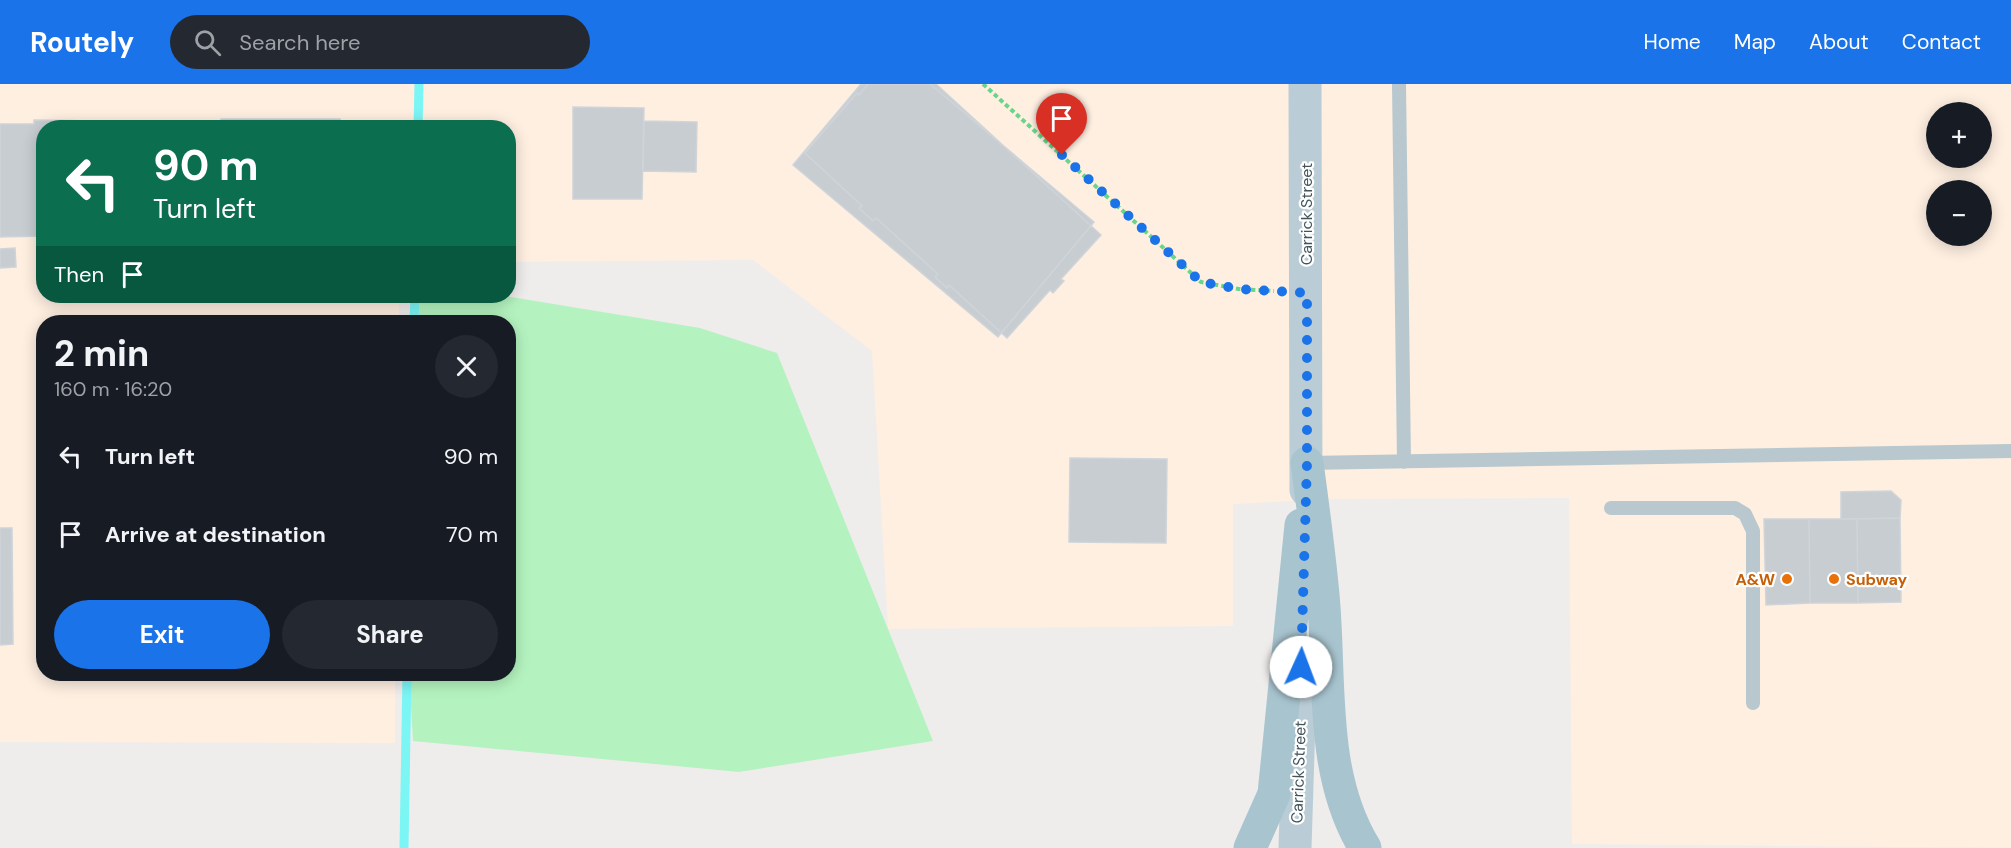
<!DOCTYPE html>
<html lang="en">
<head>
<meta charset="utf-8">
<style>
	:root { --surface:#171b24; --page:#242831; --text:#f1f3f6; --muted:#9ea1a6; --accent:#1a73e8 }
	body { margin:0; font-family:"DM Sans",sans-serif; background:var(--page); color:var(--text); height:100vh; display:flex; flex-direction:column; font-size:22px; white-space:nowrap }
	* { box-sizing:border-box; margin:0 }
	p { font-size:20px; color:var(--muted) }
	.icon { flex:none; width:33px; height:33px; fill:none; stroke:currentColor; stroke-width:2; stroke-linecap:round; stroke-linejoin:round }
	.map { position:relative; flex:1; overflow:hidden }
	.panel { position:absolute; left:36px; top:231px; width:480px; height:366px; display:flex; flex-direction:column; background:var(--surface); border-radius:24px; box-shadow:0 3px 15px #0003 }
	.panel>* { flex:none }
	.guide { position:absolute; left:36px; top:36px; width:480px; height:183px; border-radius:24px; box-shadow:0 3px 15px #0003; background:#0b6e4f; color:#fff; overflow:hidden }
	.controls { position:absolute; left:1926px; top:18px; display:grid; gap:12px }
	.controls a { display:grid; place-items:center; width:66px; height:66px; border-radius:50%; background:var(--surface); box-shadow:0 3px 15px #0003; font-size:30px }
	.pin { position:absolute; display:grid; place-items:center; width:51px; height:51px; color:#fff; margin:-62px -26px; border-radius:50% 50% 50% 0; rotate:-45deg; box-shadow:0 0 6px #0007 }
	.pin .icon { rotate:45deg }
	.me { position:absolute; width:66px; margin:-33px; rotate:2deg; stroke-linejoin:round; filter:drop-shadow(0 0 4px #0008) }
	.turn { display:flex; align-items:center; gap:21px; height:126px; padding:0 18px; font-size:27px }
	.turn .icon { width:78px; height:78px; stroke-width:2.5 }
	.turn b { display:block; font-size:42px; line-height:51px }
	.then { display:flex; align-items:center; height:57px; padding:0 18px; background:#0003; gap:12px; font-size:22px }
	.round { display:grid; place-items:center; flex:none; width:63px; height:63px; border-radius:32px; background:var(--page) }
	.head { display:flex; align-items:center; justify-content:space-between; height:102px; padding:0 18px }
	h1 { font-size:36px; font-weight:700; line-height:45px }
	.primary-button { display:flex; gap:12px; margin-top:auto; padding:12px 18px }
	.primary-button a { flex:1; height:69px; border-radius:36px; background:var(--accent); color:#fff; font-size:24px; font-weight:700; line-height:69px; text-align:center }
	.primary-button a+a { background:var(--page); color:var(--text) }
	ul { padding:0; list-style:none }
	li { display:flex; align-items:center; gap:18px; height:78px; padding:0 18px }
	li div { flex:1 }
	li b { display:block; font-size:22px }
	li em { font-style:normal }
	header { display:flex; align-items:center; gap:36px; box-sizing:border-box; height:84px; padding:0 30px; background:var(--accent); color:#fff }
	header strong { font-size:28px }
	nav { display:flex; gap:33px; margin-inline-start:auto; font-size:21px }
	.search { width:420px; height:54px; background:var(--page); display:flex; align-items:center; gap:15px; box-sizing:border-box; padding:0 21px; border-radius:33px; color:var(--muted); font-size:22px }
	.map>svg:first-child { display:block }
</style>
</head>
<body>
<header>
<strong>Routely</strong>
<div class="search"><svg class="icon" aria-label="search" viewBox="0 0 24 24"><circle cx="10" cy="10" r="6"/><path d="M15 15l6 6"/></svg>Search here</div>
<nav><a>Home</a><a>Map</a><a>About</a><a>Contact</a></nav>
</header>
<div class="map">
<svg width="2011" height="764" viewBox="0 0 2011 764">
	<rect width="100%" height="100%" fill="#efecec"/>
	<path fill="#feefe1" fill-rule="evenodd" d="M0 0H2011V764L1572 760 1569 414 1335 415 1233 420V542L888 545 872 267 753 176 509 178 508 44H44V212H399V238H44V590H395V659L0 658ZM1936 28H1982V74H1936ZM1936 106H1982V152H1936Z"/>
	<path fill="#b4f3bf" d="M420 212H505L700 244 777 269 933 657 739 688 413 657 409 590H508V238H418Z"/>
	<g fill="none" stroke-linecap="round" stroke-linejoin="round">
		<path stroke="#7cf5f5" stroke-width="9" d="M418 44 419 0
			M414 238 415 212
			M404 764 407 590"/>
	</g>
	<path fill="#c8cdd2" stroke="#cfd4d9" stroke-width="1.5" d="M861 0H930L1094 138 998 253 793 81Z
		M868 0H936L1101 151 1061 195 1064 197 1053 209 1050 206 1007 254 949 201 947 204 935 193 938 190 876 134 873 137 859 124 862 122 805 69 857 9 859 11Z
		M573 23 644 24 642 115H573Z
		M221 35H340V44H44V152L0 153V40H34V36L221 39Z
		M644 37 697 38 696 88 643 87Z
		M15 164 16 183 0 184V165Z
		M1070 374 1167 375 1166 459 1069 458Z
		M1891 407 1901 416 1900 434 1841 435V408Z
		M1900 434 1901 518 1858 519 1857 435Z
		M1764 435H1809L1810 519 1766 521Z
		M1809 435H1857L1858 519H1810Z
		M0 444H12L13 560 0 561Z"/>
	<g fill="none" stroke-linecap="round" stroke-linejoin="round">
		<path stroke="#68d588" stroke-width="4" stroke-dasharray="4.5 3" stroke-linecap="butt" d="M983 0 1201 198 1239 205 1274 207"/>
		<path stroke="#b8c8ce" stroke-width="14" d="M1399 0 1404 378
			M1307 379 2011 367
			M1611 424H1735L1745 430 1753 447V619"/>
		<path stroke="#bacdd6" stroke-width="33" d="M1305 0 1306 406
			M1295 764 1301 572"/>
		<path stroke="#a8c4cf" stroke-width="33" d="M1307 379C1313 423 1319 467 1323 511 1331 595 1319 689 1365 764
			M1250 764 1274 710 1301 441"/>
	</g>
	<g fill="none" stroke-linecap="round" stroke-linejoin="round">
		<path stroke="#1a73e8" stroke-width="10" stroke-dasharray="0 18" d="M1062 71 1201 198 1239 205 1307 209V379L1301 583"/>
	</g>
	<g fill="#e8710a" stroke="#fff" stroke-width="2">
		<circle cx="1787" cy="495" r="6"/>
		<circle cx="1834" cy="495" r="6"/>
	</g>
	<g text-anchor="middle" stroke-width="4.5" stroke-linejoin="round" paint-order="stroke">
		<g font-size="16" fill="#43555b" stroke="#fff">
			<text transform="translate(1306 130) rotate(-90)" y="6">Carrick Street</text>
			<text transform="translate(1298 688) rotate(-88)" y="6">Carrick Street</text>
		</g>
		<g font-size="16" font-weight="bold" fill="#c56008" stroke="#fff" text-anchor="end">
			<text x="1775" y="501">A&amp;W</text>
			<text x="1846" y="501" text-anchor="start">Subway</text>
		</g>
	</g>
</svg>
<div class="controls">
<a>+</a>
<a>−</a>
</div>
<div class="pin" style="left:1062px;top:71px;background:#d93025"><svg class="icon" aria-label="arrive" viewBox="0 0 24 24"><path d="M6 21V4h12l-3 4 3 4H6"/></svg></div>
<svg class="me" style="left:1301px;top:583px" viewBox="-20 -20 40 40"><circle r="19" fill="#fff"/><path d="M0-13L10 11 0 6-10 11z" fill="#1a73e8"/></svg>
<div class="guide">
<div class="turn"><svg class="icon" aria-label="left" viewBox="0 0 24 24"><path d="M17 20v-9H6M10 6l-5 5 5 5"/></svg><div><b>90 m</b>Turn left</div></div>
<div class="then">Then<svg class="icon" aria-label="arrive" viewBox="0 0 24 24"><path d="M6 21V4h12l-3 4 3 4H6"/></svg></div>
</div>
<section class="panel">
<div class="head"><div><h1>2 min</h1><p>160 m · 16:20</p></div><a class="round"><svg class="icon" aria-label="close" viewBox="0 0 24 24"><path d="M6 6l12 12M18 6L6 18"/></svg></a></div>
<ul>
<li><svg class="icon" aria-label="left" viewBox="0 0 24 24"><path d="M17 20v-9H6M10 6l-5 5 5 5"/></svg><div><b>Turn left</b></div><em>90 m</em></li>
<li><svg class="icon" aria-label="arrive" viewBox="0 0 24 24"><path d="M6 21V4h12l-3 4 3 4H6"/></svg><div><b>Arrive at destination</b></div><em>70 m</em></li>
</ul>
<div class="primary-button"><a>Exit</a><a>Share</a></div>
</section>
</div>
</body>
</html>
